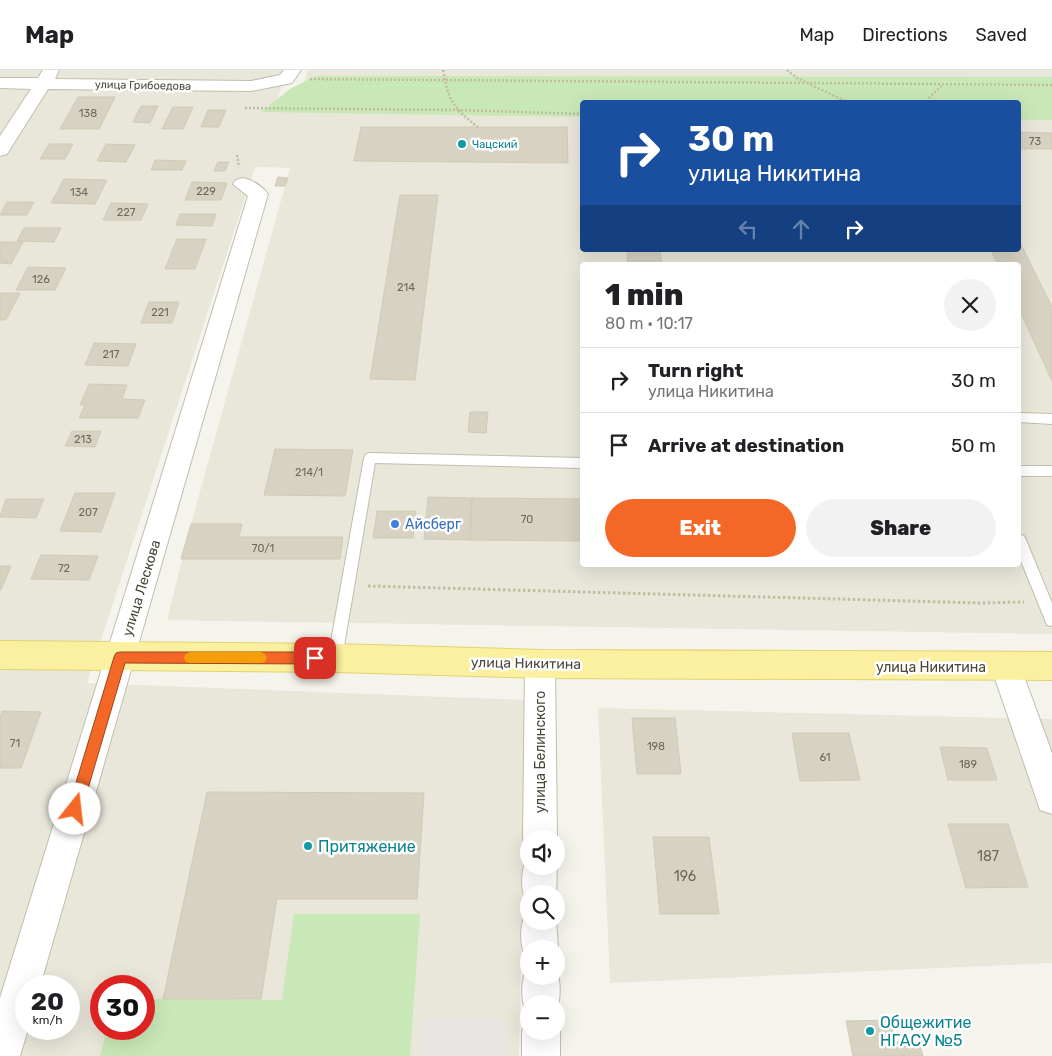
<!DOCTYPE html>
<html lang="en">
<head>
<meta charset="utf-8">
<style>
	:root { --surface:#fff; --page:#f2f2f2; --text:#202124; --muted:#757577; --line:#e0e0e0; --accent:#f36826 }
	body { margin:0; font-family:Rubik,sans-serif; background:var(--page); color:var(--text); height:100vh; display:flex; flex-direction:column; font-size:19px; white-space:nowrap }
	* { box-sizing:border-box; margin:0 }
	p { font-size:16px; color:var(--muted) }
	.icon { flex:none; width:28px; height:28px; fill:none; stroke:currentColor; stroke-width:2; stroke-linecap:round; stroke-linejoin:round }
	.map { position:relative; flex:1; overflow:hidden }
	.panel { position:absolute; left:580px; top:192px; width:441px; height:305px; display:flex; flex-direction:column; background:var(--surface); border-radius:5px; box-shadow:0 5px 20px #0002 }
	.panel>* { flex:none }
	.top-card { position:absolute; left:580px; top:30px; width:441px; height:152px; border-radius:5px; box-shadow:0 5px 20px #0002; background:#1a4fa0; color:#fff; overflow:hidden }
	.buttons { position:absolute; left:520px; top:760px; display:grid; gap:10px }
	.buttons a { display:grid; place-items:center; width:45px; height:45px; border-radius:50%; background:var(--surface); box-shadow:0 5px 20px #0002; font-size:25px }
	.speed { position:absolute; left:15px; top:905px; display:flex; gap:10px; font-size:25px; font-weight:700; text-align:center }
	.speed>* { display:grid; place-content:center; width:65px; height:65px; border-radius:50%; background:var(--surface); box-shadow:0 5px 20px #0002; line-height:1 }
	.speed small { font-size:12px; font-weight:400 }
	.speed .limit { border:8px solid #d22; background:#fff; color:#111 }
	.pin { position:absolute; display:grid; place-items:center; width:42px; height:42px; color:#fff; margin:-21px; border-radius:10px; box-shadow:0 2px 8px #0006 }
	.me { position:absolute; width:55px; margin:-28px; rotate:16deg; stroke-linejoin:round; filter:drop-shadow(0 0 4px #0008) }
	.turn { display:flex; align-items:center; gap:18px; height:105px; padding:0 25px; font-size:22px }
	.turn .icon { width:65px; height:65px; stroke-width:2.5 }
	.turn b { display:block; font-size:35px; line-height:42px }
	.lanes { display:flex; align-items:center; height:48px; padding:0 25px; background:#0003; justify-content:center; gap:25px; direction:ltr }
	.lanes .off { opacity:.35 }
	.round { display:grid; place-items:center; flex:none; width:52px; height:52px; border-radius:26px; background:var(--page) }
	.overview { display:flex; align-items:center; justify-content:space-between; height:85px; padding:0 25px }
	h1 { font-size:30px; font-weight:800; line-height:38px }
	.button { display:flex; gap:10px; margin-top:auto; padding:10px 25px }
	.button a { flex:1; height:58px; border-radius:30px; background:var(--accent); color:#fff; font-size:20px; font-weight:800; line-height:58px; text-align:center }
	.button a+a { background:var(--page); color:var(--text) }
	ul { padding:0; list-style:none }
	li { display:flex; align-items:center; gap:15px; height:65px; padding:0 25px; border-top:1px solid var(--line) }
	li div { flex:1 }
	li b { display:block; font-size:19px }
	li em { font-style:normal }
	header { display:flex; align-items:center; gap:30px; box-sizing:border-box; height:70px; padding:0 25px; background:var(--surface); border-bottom:1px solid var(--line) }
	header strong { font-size:24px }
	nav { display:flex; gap:28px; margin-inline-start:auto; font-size:18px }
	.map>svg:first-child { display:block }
</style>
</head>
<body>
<header>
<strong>Map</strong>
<nav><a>Map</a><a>Directions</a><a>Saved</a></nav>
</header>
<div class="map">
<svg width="1052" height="986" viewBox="0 0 1052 986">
	<rect width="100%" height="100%" fill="#f5f4ec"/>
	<path fill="#e9e7da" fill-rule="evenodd" d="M0 0H287L277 30 582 32V180H1019V34L1052 35V564L167 550 191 454 290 98 255 97 87 613 526 630 519 986H0ZM582 195H1019V495H582ZM26 916H69V959H26ZM101 916H144V959H101Z
		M308 0H1052V25L303 17Z
		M598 638 1052 649V893L610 913Z"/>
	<path fill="#c9e8b7" d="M315 6 1052 7V50H1019V32H582V47L261 42 290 19Z
		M294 844H420L410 986H100L107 959H144V929L282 930Z"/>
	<path fill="#e8e6e3" d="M506 949V986H423L424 950Z"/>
	<path fill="#d7d2c2" stroke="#d1cbb5" d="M78 27H115L99 59H60Z
		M141 36H158L150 53 133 52Z
		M173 37H193L183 59H162Z
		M208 40H226L219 57H201Z
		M361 57H567L568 93 354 91Z
		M1019 62 1052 63V79H1019Z
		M49 74H73L65 89H40Z
		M106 74 135 75 126 92 97 91Z
		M155 90 186 91 182 100H151Z
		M218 92H229L225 101H214Z
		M278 107 288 108 285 116H275Z
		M64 109 107 110 95 134 51 133Z
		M192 112 227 113 221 130H185Z
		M400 125H438L415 310 370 309Z
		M7 132H34L27 145H0Z
		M111 133 148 134 141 150H103Z
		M180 144H216L212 156 176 155Z
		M24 158H61L54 172 17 171Z
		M177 169H206L195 199H165Z
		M1019 170 1052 237V311L1019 239V195H998L991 180H1019Z
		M0 172H23L11 194 0 193Z
		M627 180H660L662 195H628Z
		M28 197 66 198 55 220H16Z
		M0 223H20L6 250H0Z
		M149 232H179L172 253H141Z
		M94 273 136 274 128 296 85 295Z
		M89 314 127 315 122 329 145 330 138 348H79L85 335H80Z
		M470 342H488L486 363 468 362Z
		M72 361H101L95 377 65 376Z
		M275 379 353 380 345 426 264 425Z
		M75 423H115L101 462 60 461Z
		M428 427 472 428 470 470 424 469Z
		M472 428 582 429V471L470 470Z
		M6 429H44L36 448 0 447Z
		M377 441H416L413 468H373Z
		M191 454H242L239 467H343L340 489H181Z
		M41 485 98 486 89 510 31 509Z
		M0 496H11L1 520H0Z
		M2 641 41 642 21 698H0V647Z
		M632 648H675L681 704H637Z
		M792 663H849L860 710 800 711Z
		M940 677 987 678 997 710H948Z
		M207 722 424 723 417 829H277L261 929H163Z
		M948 754H1008L1028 817 966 818Z
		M653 767H709L719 844H660Z
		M890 950 895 972H919L923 986H853L846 951Z"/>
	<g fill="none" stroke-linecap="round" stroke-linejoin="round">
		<g stroke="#c1beae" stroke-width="2">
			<path id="lane" d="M1021 343 1052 344V354L1019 352V344Z
				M370 383 582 388V398L375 393 342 588 340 593 335 595 330 593 328 588 364 388 366 384Z
				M1019 396H1052V406H1019Z
				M1019 464 1024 466 1026 470 1052 533V556L1047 555 1019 486Z"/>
		</g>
		<g stroke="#c1beae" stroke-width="2">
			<path id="street" d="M43 0H59L55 9 251 11 280 5 284 0H301L292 13 251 21 48 19 7 84 0 86V66L31 19 0 18V8H38Z
				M243 108C252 110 262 116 268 124L40 916H26V959H28L20 986H0V928L248 126 233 114 236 110Z
				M540 580 550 584 555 594 557 769H529V781L523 769 525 594 530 584Z
				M1006 583 1017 587 1052 683V744L1040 740 1036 728 991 597 995 587Z
				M528 784 529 796H556V794L557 796 556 827V824H529V837C519 822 521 800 528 784Z
				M529 838V851H556V848L558 879 556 883V879H529V892C518 879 519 851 529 838Z
				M528 893 529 906H556V899C561 911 561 929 556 942V934H529V961H556V952L560 961V986H522V961L529 947C519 931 521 910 528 893Z"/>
		</g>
		<g stroke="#e1d26f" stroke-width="2">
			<path id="primary" d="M0 571 335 574 540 580 1052 582V610L540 608 335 602 0 599Z"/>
		</g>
		<path stroke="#c2bca0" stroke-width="2.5" stroke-dasharray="2 2" stroke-linecap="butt" d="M443 0C449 32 453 38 478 57
			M787 0 797 8 847 32
			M310 9 1052 15
			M928 32V29L942 15
			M245 38 456 40 582 44
			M237 85 239 97"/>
		<path stroke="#c2bca0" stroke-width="3" stroke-dasharray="2.5 2.5" stroke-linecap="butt" d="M368 516 980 533 1024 532"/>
		<use href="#lane" fill="#fff" fill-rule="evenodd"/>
		<use href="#street" fill="#fff" fill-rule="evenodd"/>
		<use href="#primary" fill="#fbf09f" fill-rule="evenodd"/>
	</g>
	<path fill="#f36826" stroke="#9e4419" d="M120 582H315L320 584 321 588 320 592 315 594 125 593 82 739 80 744 75 746 70 744 68 739 114 587 116 583Z"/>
	<path fill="#f59e0b" d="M190 582H261L265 584 267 588 265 592 261 593H190L186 592 184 588 186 584Z"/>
	<g fill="#0f9aa8" stroke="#fff" stroke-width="2">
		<circle cx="462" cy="74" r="5"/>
		<circle cx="308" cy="776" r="5"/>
		<circle cx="870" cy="961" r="5"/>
	</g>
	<circle fill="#3f7fe0" stroke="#fff" stroke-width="2" cx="395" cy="454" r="5"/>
	<g text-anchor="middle" stroke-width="5" stroke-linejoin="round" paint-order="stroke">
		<g font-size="11" fill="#4a4639" stroke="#fff">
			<text transform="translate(143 15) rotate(1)" y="4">улица Грибоедова</text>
		</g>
		<g font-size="11" fill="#6d695b">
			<text x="88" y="47">138</text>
			<text x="1035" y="75">73</text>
			<text x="206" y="125">229</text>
			<text x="79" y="126">134</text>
			<text x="126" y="146">227</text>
			<text x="41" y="213">126</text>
			<text x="406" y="221">214</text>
			<text x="160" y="246">221</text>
			<text x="111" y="288">217</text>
			<text x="83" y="373">213</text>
			<text x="309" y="406">214/1</text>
			<text x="88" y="446">207</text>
			<text x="527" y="453">70</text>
			<text x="263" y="482">70/1</text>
			<text x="64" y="502">72</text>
			<text x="15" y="677">71</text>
			<text x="656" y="680">198</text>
			<text x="825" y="691">61</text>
			<text x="968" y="698">189</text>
		</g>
		<g font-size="11" fill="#0d838f" stroke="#fff" text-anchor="start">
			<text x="472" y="78">Чацский</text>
		</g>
		<g font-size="14" fill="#366cbe" stroke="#fff" text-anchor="start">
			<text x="405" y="459">Айсберг</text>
		</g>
		<g font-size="14" fill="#4a4639" stroke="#fff">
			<text transform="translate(141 518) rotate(-73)" y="5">улица Лескова</text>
			<text transform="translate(526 593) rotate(1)" y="5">улица Никитина</text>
			<text x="931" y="602">улица Никитина</text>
			<text transform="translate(540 682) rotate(-90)" y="5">улица Белинского</text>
		</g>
		<g font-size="14" fill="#6d695b">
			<text x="988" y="791">187</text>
			<text x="685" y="811">196</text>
		</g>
		<g font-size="16" fill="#0d838f" stroke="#fff" text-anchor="start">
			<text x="318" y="782">Притяжение</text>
			<text x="880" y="958">Общежитие<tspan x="880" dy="18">НГАСУ №5</tspan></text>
		</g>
	</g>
</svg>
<div class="buttons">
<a><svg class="icon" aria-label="sound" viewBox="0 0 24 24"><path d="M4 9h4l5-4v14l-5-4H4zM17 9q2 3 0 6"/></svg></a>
<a><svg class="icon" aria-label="search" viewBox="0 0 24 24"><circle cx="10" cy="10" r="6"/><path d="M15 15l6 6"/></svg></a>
<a>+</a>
<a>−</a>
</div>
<div class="speed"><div>20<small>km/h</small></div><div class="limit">30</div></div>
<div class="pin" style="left:315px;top:588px;background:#d93025"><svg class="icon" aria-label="arrive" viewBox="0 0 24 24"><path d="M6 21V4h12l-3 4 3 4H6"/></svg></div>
<svg class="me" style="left:75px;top:739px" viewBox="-20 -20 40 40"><circle r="19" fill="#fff"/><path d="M0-13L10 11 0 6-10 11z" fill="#f36826"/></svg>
<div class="top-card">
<div class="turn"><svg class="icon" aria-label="right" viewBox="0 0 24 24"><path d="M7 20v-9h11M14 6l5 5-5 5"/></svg><div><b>30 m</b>улица Никитина</div></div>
<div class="lanes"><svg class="icon off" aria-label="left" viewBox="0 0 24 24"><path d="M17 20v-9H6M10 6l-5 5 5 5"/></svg><svg class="icon off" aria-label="ahead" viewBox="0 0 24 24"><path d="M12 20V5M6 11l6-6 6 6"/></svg><svg class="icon" aria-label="right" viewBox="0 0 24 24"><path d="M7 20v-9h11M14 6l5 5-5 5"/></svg></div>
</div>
<section class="panel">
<div class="overview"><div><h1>1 min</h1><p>80 m · 10:17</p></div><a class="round"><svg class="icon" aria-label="close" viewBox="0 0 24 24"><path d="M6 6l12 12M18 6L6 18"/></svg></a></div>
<ul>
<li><svg class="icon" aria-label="right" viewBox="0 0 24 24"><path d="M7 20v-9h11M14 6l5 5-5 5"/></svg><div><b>Turn right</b><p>улица Никитина</p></div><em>30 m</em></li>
<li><svg class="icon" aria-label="arrive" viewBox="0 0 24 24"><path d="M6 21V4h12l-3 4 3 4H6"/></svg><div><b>Arrive at destination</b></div><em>50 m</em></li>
</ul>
<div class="button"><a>Exit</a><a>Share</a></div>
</section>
</div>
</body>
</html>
